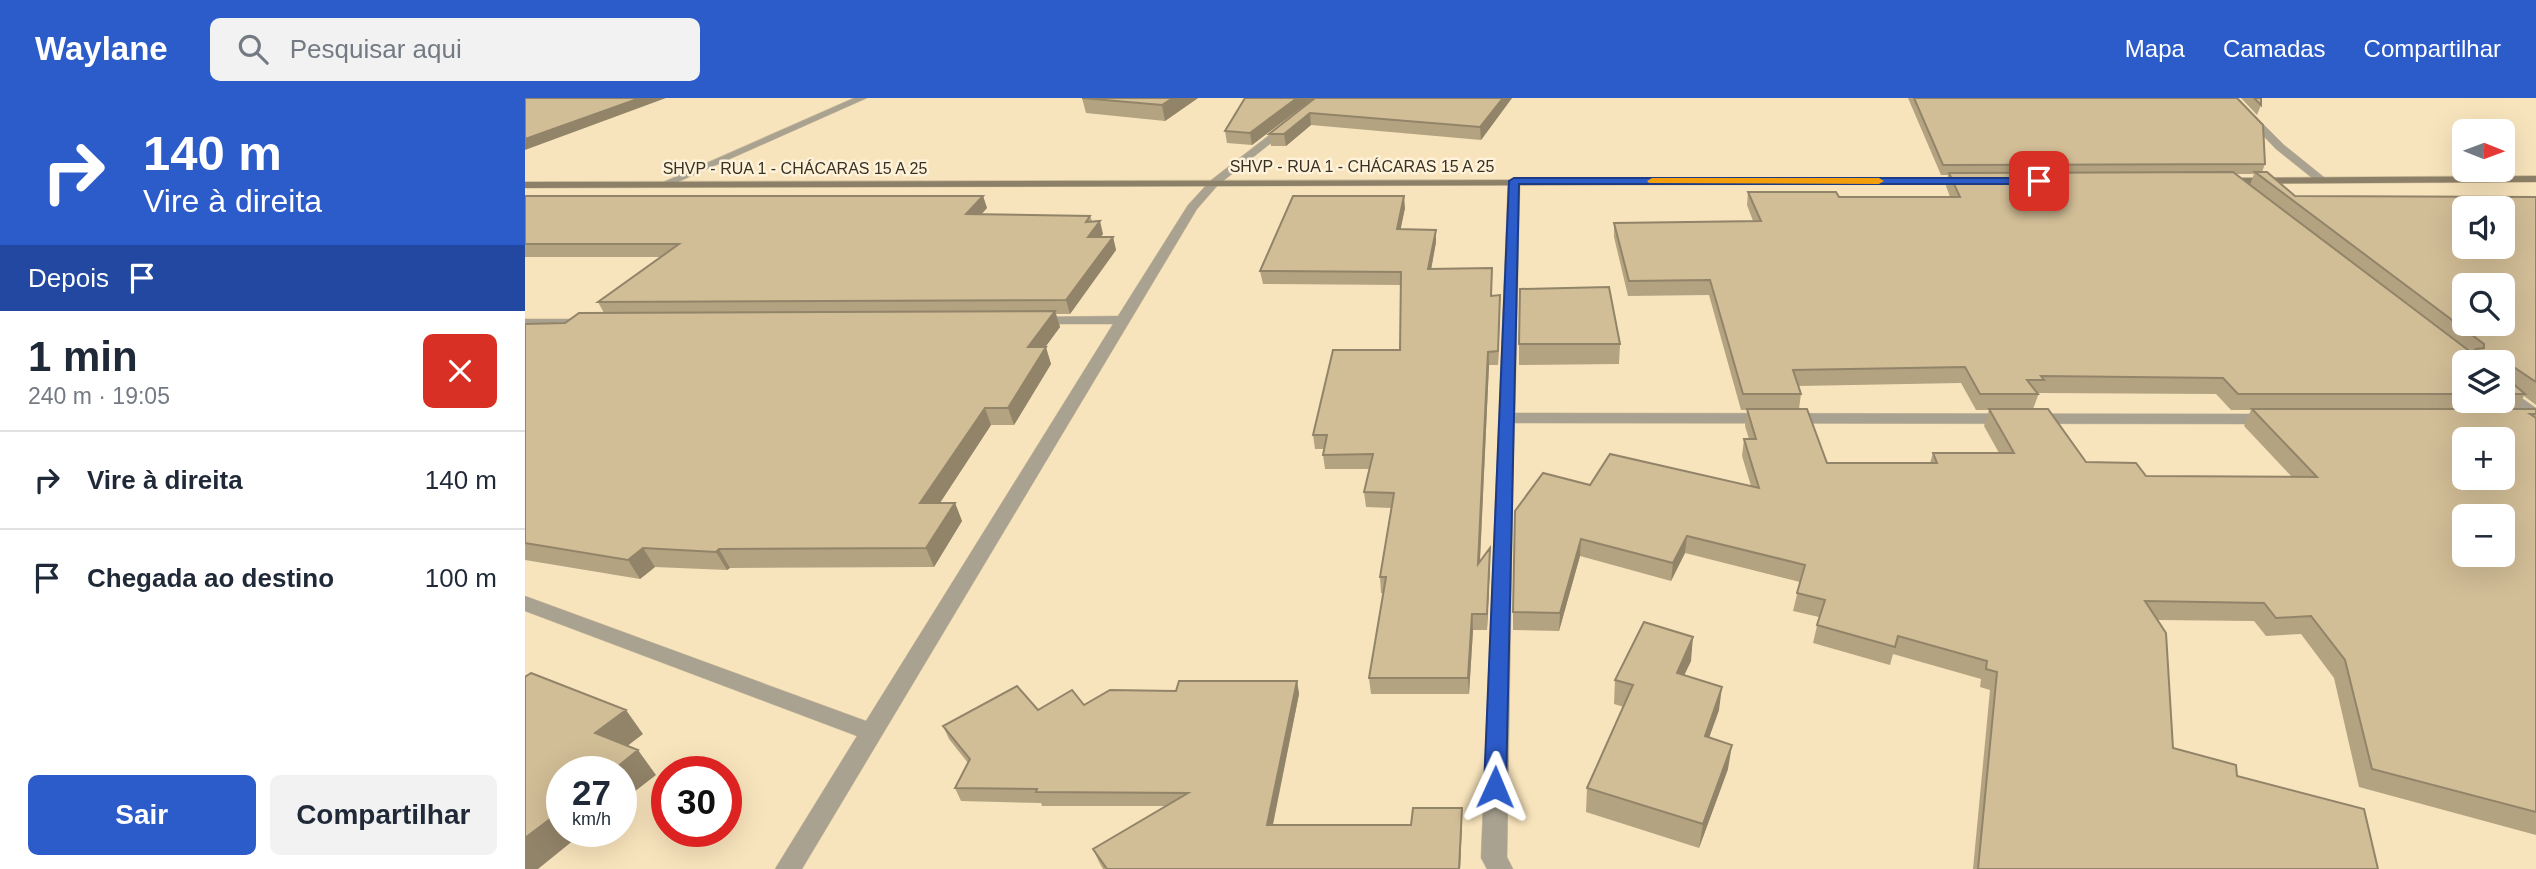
<!DOCTYPE html>
<html lang="pt">
<head>
<meta charset="utf-8">
<style>
	:root { --surface:#fff; --page:#f2f2f3; --text:#1f2937; --muted:#747a83; --line:#e0e1e3; --accent:#2c5bca }
	body { margin:0; font-family:Helvetica,sans-serif; background:var(--page); color:var(--text); height:100vh; display:flex; flex-direction:column; font-size:26px; white-space:nowrap }
	* { box-sizing:border-box; margin:0 }
	p { font-size:23px; color:var(--muted) }
	.icon { flex:none; width:38px; height:38px; fill:none; stroke:currentColor; stroke-width:2; stroke-linecap:round; stroke-linejoin:round }
	.map { position:relative; flex:1; overflow:hidden }
	.side { display:flex; flex-direction:column; background:var(--surface); width:525px }
	.side>* { flex:none }
	.banner { background:#2c5bca; color:#fff; overflow:hidden }
	.needle { width:46px; rotate:91deg }
	.tools { position:absolute; left:1927px; top:21px; display:grid; gap:14px }
	.tools a { display:grid; place-items:center; width:63px; height:63px; border-radius:10px; background:var(--surface); box-shadow:0 7px 28px #0002; font-size:35px }
	.speed { position:absolute; left:21px; top:658px; display:flex; gap:14px; font-size:35px; font-weight:700; text-align:center }
	.speed>* { display:grid; place-content:center; width:91px; height:91px; border-radius:50%; background:var(--surface); box-shadow:0 7px 28px #0002; line-height:1 }
	.speed small { font-size:18px; font-weight:400 }
	.speed .limit { border:10px solid #d22; background:#fff; color:#111 }
	.pin { position:absolute; display:grid; place-items:center; width:60px; height:60px; color:#fff; margin:-30px; border-radius:14px; box-shadow:0 4px 10px #0006 }
	.me { position:absolute; width:77px; margin:-38px; rotate:1deg; stroke-linejoin:round; filter:drop-shadow(0 0 5px #0008) }
	.turn { display:flex; align-items:center; gap:24px; height:147px; padding:0 28px; font-size:32px }
	.turn .icon { width:91px; height:91px; stroke-width:2.5 }
	.turn b { display:block; font-size:49px; line-height:60px }
	.then { display:flex; align-items:center; height:66px; padding:0 28px; background:#0003; gap:14px; font-size:26px }
	.round { display:grid; place-items:center; flex:none; width:74px; height:74px; border-radius:10px; background:var(--page) }
	.overview { display:flex; align-items:center; justify-content:space-between; height:119px; padding:0 28px }
	h1 { font-size:42px; font-weight:600; line-height:52px }
	.action { display:flex; gap:14px; margin-top:auto; padding:14px 28px }
	.action a { flex:1; height:80px; border-radius:10px; background:var(--accent); color:#fff; font-size:28px; font-weight:600; line-height:80px; text-align:center }
	.action a+a { background:var(--page); color:var(--text) }
	ul { padding:0; list-style:none }
	li { display:flex; align-items:center; gap:21px; height:98px; padding:0 28px; border-top:2px solid var(--line) }
	li div { flex:1 }
	li b { display:block; font-size:26px }
	li em { font-style:normal }
	header { display:flex; align-items:center; gap:42px; box-sizing:border-box; height:98px; padding:0 35px; background:var(--accent); color:#fff }
	header strong { font-size:33px }
	nav { display:flex; gap:38px; margin-inline-start:auto; font-size:24px }
	.search { width:490px; height:63px; background:var(--page); display:flex; align-items:center; gap:18px; box-sizing:border-box; padding:0 24px; border-radius:10px; color:var(--muted); font-size:26px }
	main { display:flex; flex:1; min-height:0 }
	.map>svg:first-child { display:block }
</style>
</head>
<body>
<header>
<strong>Waylane</strong>
<div class="search"><svg class="icon" aria-label="search" viewBox="0 0 24 24"><circle cx="10" cy="10" r="6"/><path d="M15 15l6 6"/></svg>Pesquisar aqui</div>
<nav><a>Mapa</a><a>Camadas</a><a>Compartilhar</a></nav>
</header>
<main>
<section class="side">
<div class="banner">
<div class="turn"><svg class="icon" aria-label="right" viewBox="0 0 24 24"><path d="M7 20v-9h11M14 6l5 5-5 5"/></svg><div><b>140 m</b>Vire à direita</div></div>
<div class="then">Depois<svg class="icon" aria-label="arrive" viewBox="0 0 24 24"><path d="M6 21V4h12l-3 4 3 4H6"/></svg></div>
</div>
<div class="overview"><div><h1>1 min</h1><p>240 m · 19:05</p></div><a class="round" style="background:#d93025;color:#fff"><svg class="icon" aria-label="close" viewBox="0 0 24 24"><path d="M6 6l12 12M18 6L6 18"/></svg></a></div>
<ul>
<li><svg class="icon" aria-label="right" viewBox="0 0 24 24"><path d="M7 20v-9h11M14 6l5 5-5 5"/></svg><div><b>Vire à direita</b></div><em>140 m</em></li>
<li><svg class="icon" aria-label="arrive" viewBox="0 0 24 24"><path d="M6 21V4h12l-3 4 3 4H6"/></svg><div><b>Chegada ao destino</b></div><em>100 m</em></li>
</ul>
<div class="action"><a>Sair</a><a>Compartilhar</a></div>
</section>
<div class="map">
<svg width="2011" height="771" viewBox="0 0 2011 771">
	<rect width="100%" height="100%" fill="#f8e4bc"/>
	<g fill="none" stroke-linecap="round" stroke-linejoin="round">
		<g stroke="#d2c09d" stroke-width="1">
			<path id="street" d="M329 0H342L144 88 134 86Z
				M792 0H803L693 87 672 111 277 771H250L332 638 0 513V498L341 623 588 226H510L505 225V219L593 218 663 107 685 83Z
				M1702 0H1712L1759 47 1800 80V84H1792L1751 51Z
				M989 80 995 83 990 315 1744 316 1752 321 1744 326 989 325 982 759 988 771H962L956 760 983 83Z
				M0 221H62L69 225 62 229H0Z
				M1978 287 2011 310V323L2005 321 1978 299Z"/>
		</g>
		<g stroke="#d2c09d" stroke-width="1">
			<path id="secondary" d="M2011 78V84L1697 86 1691 83 1697 80Z
				M1449 81V85L1445 86 0 90V84Z"/>
		</g>
		<use href="#street" fill="#aaa291" fill-rule="evenodd"/>
		<use href="#secondary" fill="#8d8068" fill-rule="evenodd"/>
	</g>
	<path fill="#b4a381" fill-rule="evenodd" d="M557 0H673L640 23 561 15Z
		M720 0H789L727 47 702 45 700 33Z
		M790 0H987L956 42 786 27 761 48H746L744 36Z
		M1383 0H1711L1740 66 1737 74 1770 98 2011 99V307L1999 298 1991 311H2011V737L1834 689 1809 580 1776 536 1741 538 1729 523 1632 522 1648 650 1712 678 1853 771H1448L1465 592 1455 589 1456 581 1368 556 1365 567 1288 545 1294 519 1268 513 1275 484 1160 455 1146 483 1055 458 1034 533 988 532V514L1065 387 1226 388 1217 358 1219 341H1224L1220 328 1222 312H1216L1184 197 1103 198 1089 139V125L1228 123 1222 107 1223 94 1314 99H1425L1421 88 1423 77H1416ZM1711 76H1729L1725 87ZM1939 264H1978V303H1939ZM1436 285 1451 312H1464L1459 328 1474 355H1408L1405 365H1302L1274 311 1276 296 1273 288ZM1514 295 1691 296 1706 312H1726L1719 328 1767 379 1621 378 1561 364 1508 311Z
		M1716 0H1736V7L1732 17Z
		M0 98H458L462 110 456 116 565 118 567 123 578 136 575 139H588L591 152 545 216H531L535 229 520 249 526 266 489 327H466L415 405H430L437 423 409 469 205 470 202 472 130 469 115 481 0 462V226L40 225 79 215 73 204 136 159H0Z
		M880 110 875 131 911 132V144L906 171 967 170 966 198 975 197 973 267H964L955 464 965 465 962 532H948L944 596H846L844 580 858 495H856L855 479 866 410 841 409 839 394 844 371H800L798 357 799 351H790L788 337 875 252 876 187 738 186 735 173Z
		M994 246H1095L1094 266 994 267Z
		M1166 563 1159 577 1194 612 1184 640 1203 671 1174 750 1061 714 1062 690 1099 609 1089 606 1090 582Z
		M772 583 774 596 748 727H886L937 723 935 771H578L574 764 568 751 641 708H517L516 705 436 703 430 690 443 665 424 641 418 628 513 612 559 607 651 593Z"/>
	<path fill="#928469" d="M115 0H141L0 52V41Z
		M648 0H673L640 23 637 7Z
		M772 0H789L727 47 725 35Z
		M978 0H987L956 42 955 29Z
		M785 15 786 27 761 48 759 36Z
		M458 98 462 110 445 129 441 116Z
		M879 98 880 110 873 144 872 131Z
		M575 123 578 136 566 152 563 139Z
		M911 132V144L904 183 903 171Z
		M588 139 591 152 545 216 541 202Z
		M975 197V210L973 267V253Z
		M530 213 535 229 508 266 503 249Z
		M521 249 526 266 489 327 483 310Z
		M963 254 964 267 954 481 953 466Z
		M460 310 466 327 403 423 395 405Z
		M430 405 437 423 409 469 401 450Z
		M1162 438 1160 455 1146 483 1148 465Z
		M1056 441 1055 458 1034 533 1035 515Z
		M118 450 130 469 115 481 103 462Z
		M965 450V465L962 532V516Z
		M194 451 205 470 202 472 191 454Z
		M947 516 948 532 944 596 943 580Z
		M1168 539 1166 563 1149 599 1152 575Z
		M772 583 774 596 745 740 742 727Z
		M1197 589 1194 612 1176 662 1180 638Z
		M101 612 118 636 88 659 70 635Z
		M1207 647 1203 671 1174 750 1178 726Z
		M113 652 131 677 96 704V674H86Z
		M937 710V723L935 771H934Z
		M37 712V733H60L13 771H0V740Z"/>
	<path fill="#d1bd96" stroke="#928469" stroke-width="2" fill-rule="evenodd" d="M0 0H115L0 41Z
		M557 0H648L637 7Z
		M720 0H772L725 35 700 33Z
		M790 0H978L955 29 785 15 759 36H744Z
		M1389 0H1712L1738 27 1740 66 1418 67Z
		M1729 0H1736V7Z
		M1708 74 1947 255 1951 251 1959 250V246L1730 74H1742L1770 98 2011 99V284L1987 268 1985 283 2000 296H1978V264H1939V296H1713L1698 280 1516 278 1519 282H1502L1513 296H1455L1440 269 1268 272 1276 296H1218L1185 182 1104 183 1089 125 1236 123 1223 94H1311L1314 99H1435L1424 75ZM1939 110H1978V149H1939ZM1939 187H1978V226H1939Z
		M0 98H458L441 116 565 118 561 124 575 123 563 139H588L541 202 73 204 154 146H0Z
		M768 98H879L872 131 911 132 903 171 967 170 966 198 975 197 973 253 963 254 953 466 965 450 962 516H947L943 580H844L861 479H855L869 395 839 394 848 356 798 357 802 337H788L808 252H875L876 174 735 173Z
		M1084 189 1095 246H994L995 191Z
		M530 213 503 249H521L483 310H460L395 405H430L401 450 194 451 191 454 118 450 103 462 0 445V226L40 225 54 215Z
		M1222 311H1282L1302 365H1412L1408 355H1489L1464 311H1523L1561 364 1611 365 1621 378 1792 379 1727 311H2011V316H2005L2011 320V714L1847 671 1820 562 1786 518 1751 520 1739 505 1620 503 1641 535 1648 650 1711 667 1712 678 1839 711 1853 771H1453L1472 574 1461 571 1462 563 1373 538 1370 549 1292 527 1300 502 1272 495 1280 467 1162 438 1148 465 1056 441 1035 515 988 514 990 413 1018 375 1065 387 1085 356 1234 390 1219 341H1231ZM1939 341H1978V380H1939ZM1939 418H1978V457H1939Z
		M1119 524 1168 539 1152 575 1197 589 1180 638 1207 647 1178 726 1062 690 1108 587 1090 582Z
		M6 575 101 612 70 635 113 652 86 674H37V712L0 740V579Z
		M654 583H772L742 727H886L888 710H937L934 771H582L568 751 663 695 511 694 512 691 430 690 445 661 418 628 492 588 513 612 547 592 559 607 585 592 651 593Z"/>
	<path fill="#2c5bca" stroke="#1d3b83" stroke-width="2" d="M989 80H1514L1520 83 1514 86H994L981 689 978 695 970 698 963 695 959 689 984 83Z"/>
	<path fill="#f59e0b" d="M1127 80H1354L1359 83 1354 86 1124 85 1122 83Z"/>
	<g text-anchor="middle" stroke-width="5" stroke-linejoin="round" paint-order="stroke">
		<g font-size="16" fill="#393121" stroke="#fef2da">
			<text x="837" y="74">SHVP - RUA 1 - CHÁCARAS 15 A 25</text>
			<text x="270" y="76">SHVP - RUA 1 - CHÁCARAS 15 A 25</text>
		</g>
	</g>
</svg>
<div class="tools">
<a><svg class="needle" viewBox="-14 -14 28 28"><path d="M0-13l5 13h-10z" fill="#e53935"/><path d="M0 13l5-13h-10z" fill="#747a83"/></svg></a>
<a><svg class="icon" aria-label="sound" viewBox="0 0 24 24"><path d="M4 9h4l5-4v14l-5-4H4zM17 9q2 3 0 6"/></svg></a>
<a><svg class="icon" aria-label="search" viewBox="0 0 24 24"><circle cx="10" cy="10" r="6"/><path d="M15 15l6 6"/></svg></a>
<a><svg class="icon" aria-label="layers" viewBox="0 0 24 24"><path d="M12 4l9 5-9 5-9-5zM3 14l9 5 9-5"/></svg></a>
<a>+</a>
<a>−</a>
</div>
<div class="speed"><div>27<small>km/h</small></div><div class="limit">30</div></div>
<div class="pin" style="left:1514px;top:83px;background:#d93025"><svg class="icon" aria-label="arrive" viewBox="0 0 24 24"><path d="M6 21V4h12l-3 4 3 4H6"/></svg></div>
<svg class="me" style="left:970px;top:689px" viewBox="-20 -20 40 40"><path d="M0-17L14 15 0 8-14 15z" fill="#2c5bca" stroke="#fff" stroke-width="4"/></svg>
</div>
</main>
</body>
</html>
